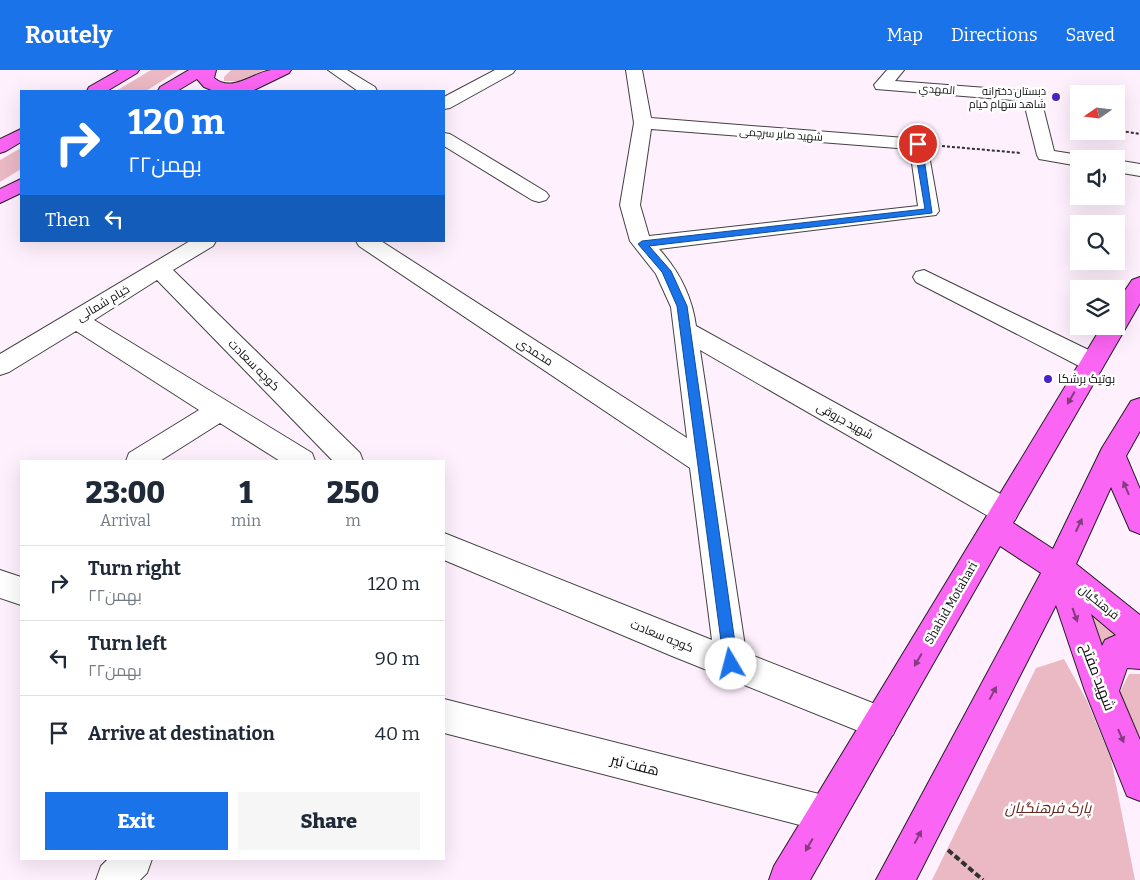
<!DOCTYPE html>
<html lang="en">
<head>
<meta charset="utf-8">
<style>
	:root { --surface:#fff; --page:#f6f6f7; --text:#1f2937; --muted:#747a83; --line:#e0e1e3; --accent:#1a73e8 }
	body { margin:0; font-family:Bitter,Cairo,serif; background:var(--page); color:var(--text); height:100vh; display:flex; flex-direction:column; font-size:19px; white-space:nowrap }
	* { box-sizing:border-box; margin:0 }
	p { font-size:16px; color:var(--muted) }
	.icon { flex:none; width:28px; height:28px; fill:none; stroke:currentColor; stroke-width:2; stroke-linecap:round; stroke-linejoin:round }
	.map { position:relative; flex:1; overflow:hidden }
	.drawer { position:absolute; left:20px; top:390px; width:425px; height:400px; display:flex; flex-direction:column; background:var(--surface); border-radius:0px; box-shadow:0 5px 20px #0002 }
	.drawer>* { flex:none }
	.hud { position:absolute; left:20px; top:20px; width:425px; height:152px; border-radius:0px; box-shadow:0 5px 20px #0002; background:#1a73e8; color:#fff; overflow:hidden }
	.needle { width:32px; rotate:256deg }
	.controls { position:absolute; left:1070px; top:15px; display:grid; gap:10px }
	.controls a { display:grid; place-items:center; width:55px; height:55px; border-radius:0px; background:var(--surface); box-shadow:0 5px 20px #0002; font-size:25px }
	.pin { position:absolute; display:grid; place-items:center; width:42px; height:42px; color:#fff; margin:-21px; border:2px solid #fff; border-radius:50%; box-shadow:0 1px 5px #0007 }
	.me { position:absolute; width:55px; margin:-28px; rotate:352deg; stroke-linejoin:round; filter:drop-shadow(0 0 4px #0008) }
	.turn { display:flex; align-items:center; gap:18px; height:105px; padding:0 25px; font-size:22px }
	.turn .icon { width:65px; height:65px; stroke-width:2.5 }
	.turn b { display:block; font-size:35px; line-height:42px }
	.then { display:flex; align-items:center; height:48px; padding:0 25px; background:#0003; gap:10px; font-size:19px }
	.eta { display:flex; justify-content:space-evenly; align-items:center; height:85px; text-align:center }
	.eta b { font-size:30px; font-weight:800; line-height:35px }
	.primary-button { display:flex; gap:10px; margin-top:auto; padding:10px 25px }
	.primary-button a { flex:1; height:58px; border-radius:0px; background:var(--accent); color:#fff; font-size:20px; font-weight:800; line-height:58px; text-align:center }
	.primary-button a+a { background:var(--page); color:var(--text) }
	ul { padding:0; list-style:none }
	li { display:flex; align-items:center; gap:15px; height:75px; padding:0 25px; border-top:1px solid var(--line) }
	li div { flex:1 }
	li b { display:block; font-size:19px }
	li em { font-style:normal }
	header { display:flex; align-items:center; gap:30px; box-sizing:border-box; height:70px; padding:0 25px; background:var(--accent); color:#fff }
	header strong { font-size:24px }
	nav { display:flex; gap:28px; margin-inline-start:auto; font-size:18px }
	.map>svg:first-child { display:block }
</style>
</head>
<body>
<header>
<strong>Routely</strong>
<nav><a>Map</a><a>Directions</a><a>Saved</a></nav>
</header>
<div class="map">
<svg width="1140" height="810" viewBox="0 0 1140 810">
	<rect width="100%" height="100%" fill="#fff0fe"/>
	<path fill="#eab9c4" d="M151 0H179L146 21H116Z
		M231 0H264L241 11H224V7Z
		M21 78V99L0 112V90Z
		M1073 517 1140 573 1101 595Z
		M1064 589 1087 631 1111 689 1135 810H932L1036 598Z
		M1129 604H1140V680L1117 628Z"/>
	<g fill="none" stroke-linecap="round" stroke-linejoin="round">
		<g stroke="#424242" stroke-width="2">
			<path id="minor" d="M328 0H347L375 17 377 21H358Z
				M495 0H515L513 3 450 38 444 39V27Z
				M626 0H642L651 48 918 69 924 70 927 74 939 141 936 145 659 179C679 201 692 226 696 256L1015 432 1019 441 1015 450 1005 453 995 450 700 280 746 583 893 641 898 653 893 665 881 670 672 586 444 490V463L712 570 690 398 359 176 356 171H381L687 368 671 237 656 204 630 171 620 135 634 53ZM651 59 910 79 918 136 649 166 640 135Z
				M887 0H904L895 11 1013 20 1019 21 1021 25 1019 29 1013 30 876 19 874 15Z
				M1035 36 1041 37 1044 41 1054 81 1086 86 1087 89H1079V96L1039 89 1037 85 1026 41 1029 37Z
				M444 63 450 64 546 122 549 126 546 130 539 132 532 130 444 76Z
				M1116 90 1140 94V106L1116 102Z
				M190 171H216L213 176 173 200 360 383 363 391H333L157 210 94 250 312 383 315 391H280L220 353 160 391H126L129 383 199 340 76 261 9 302 0 305V284Z
				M924 200 1101 286 1104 292 1101 298 1092 301 1083 298 916 212 913 207 916 202Z
				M0 500 21 507V535L0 528Z
				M444 629 827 726 840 731 845 744 840 757 827 762 444 663Z
				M108 789H152L147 803 140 810H96L101 796Z"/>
		</g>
		<g stroke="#202020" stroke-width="2">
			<path id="major" d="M119 0H139L137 3 107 21H87L89 17Z
				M189 0H216L214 8C232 23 252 3 271 0 277 0 285 0 291 0L289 3 252 21H214L204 17 197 9 177 21H158L160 17Z
				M21 59V72L6 81 0 83V69Z
				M21 109V123L0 133V119Z
				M1140 207V233L1013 453 1053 479 1102 378 1131 331 1140 328V361L1126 386 1140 419V464L1130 460 1111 417 1076 494 1140 545V599L1127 598 1119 621 1140 670V731L1127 726 1085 621 1056 535 916 810H876L1041 503 1000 476 810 810H769L774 796 1102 256H1116V234L1132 210ZM1091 544 1116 565 1105 570 1102 576Z"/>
		</g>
		<path stroke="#313131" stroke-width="2" stroke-dasharray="3 2" stroke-linecap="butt" d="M1116 60 1140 64
			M942 76 1021 83"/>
		<path stroke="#313131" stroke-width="4" stroke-dasharray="6 3" stroke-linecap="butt" d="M948 780 983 810"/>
		<use href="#minor" fill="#fff" fill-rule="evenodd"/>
		<use href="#major" fill="#fb65f3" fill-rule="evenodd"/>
	</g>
	<defs><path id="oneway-solid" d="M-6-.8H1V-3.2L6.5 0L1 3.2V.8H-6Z" transform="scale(1.25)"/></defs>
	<g fill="#853a81">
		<use href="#oneway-solid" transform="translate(1071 328) rotate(120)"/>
		<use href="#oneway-solid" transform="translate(1126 418) rotate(-113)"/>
		<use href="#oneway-solid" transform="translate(1079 455) rotate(-65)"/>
		<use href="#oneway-solid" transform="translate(1075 545) rotate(70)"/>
		<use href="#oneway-solid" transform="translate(918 590) rotate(120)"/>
		<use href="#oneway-solid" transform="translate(993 623) rotate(-62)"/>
		<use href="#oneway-solid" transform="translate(1121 666) rotate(67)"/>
		<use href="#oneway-solid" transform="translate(918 767) rotate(-62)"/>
		<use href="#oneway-solid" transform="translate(809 775) rotate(120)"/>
	</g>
	<path fill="#1a73e8" stroke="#114b97" d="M918 71 922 74 932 143 649 176 671 201 687 236 738 594 736 599 731 601 726 599 724 594 677 236 662 202 638 174 642 171 925 139 914 74Z"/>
	<g fill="#4b23c2" stroke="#fff" stroke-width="2">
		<circle cx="1056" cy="27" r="5"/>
		<circle cx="1048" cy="309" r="5"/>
	</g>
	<g text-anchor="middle" stroke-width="5" stroke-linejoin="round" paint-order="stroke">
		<g font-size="11" fill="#0f0f0f" stroke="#fff">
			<text transform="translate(937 19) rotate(4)" y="4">المهدي</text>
			<text transform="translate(781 64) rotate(4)" y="4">شهید صابر سرچمی</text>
		</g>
		<g font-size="11" fill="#0f0f0f" stroke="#fff" text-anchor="end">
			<text x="1046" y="25">دبستان دخترانه<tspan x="1046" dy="13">شاهد سهام خیام</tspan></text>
		</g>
		<g font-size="12" fill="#0f0f0f" stroke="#fff">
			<text transform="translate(103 233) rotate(-31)" y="4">خیام شمالی</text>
			<text transform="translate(535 282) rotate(33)" y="4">محمدی</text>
			<text transform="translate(254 295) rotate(45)" y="4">کوچه سعادت</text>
			<text transform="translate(845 351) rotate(29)" y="4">شهید جروقی</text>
			<text transform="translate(1099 532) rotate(39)" y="4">فرهنگیان</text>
			<text transform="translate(951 533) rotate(-60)" y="4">Shahid Motahari</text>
			<text transform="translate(662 566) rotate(22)" y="4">کوچه سعادت</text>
		</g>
		<g font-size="12" fill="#0f0f0f" stroke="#fff" text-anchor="start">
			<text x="1058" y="313">بوتیک برشکا</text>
		</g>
		<g font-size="15" fill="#0f0f0f" stroke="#fff">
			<text transform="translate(1098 607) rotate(69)" y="5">شهید مفتح</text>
			<text transform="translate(635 695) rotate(14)" y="5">هفت تير</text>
		</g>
		<g font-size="15" font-style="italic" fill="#68241d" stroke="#fff">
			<text x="1048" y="743">پارک فرهنگیان</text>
		</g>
	</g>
</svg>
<div class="controls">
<a><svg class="needle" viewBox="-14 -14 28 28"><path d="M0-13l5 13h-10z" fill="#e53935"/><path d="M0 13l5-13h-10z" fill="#747a83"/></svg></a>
<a><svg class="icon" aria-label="sound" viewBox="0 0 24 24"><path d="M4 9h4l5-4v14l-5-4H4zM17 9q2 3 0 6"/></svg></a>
<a><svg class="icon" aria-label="search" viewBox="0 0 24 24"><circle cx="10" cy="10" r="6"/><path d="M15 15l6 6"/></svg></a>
<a><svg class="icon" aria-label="layers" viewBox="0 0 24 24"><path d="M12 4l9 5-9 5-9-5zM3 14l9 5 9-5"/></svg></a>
</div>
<div class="pin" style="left:918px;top:74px;background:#d93025"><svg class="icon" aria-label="arrive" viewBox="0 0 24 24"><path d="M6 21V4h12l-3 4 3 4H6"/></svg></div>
<svg class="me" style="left:731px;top:594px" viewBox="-20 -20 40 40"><circle r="19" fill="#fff"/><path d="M0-13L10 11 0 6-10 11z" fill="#1a73e8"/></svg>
<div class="hud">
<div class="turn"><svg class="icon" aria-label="right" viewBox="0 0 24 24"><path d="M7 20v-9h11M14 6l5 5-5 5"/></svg><div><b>120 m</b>۲۲بهمن</div></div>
<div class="then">Then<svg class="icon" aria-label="left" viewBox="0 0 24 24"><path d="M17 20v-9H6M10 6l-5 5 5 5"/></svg></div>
</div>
<section class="drawer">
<div class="eta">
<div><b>23:00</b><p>Arrival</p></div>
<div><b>1</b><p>min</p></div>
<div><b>250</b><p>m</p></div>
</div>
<ul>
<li><svg class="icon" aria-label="right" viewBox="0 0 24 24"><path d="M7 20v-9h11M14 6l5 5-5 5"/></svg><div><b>Turn right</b><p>۲۲بهمن</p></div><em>120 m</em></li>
<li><svg class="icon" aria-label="left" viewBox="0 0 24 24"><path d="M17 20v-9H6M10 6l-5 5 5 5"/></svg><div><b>Turn left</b><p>۲۲بهمن</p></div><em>90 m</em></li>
<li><svg class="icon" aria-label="arrive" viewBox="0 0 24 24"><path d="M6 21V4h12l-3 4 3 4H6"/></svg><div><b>Arrive at destination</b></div><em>40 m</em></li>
</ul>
<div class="primary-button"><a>Exit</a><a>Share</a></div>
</section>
</div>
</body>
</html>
